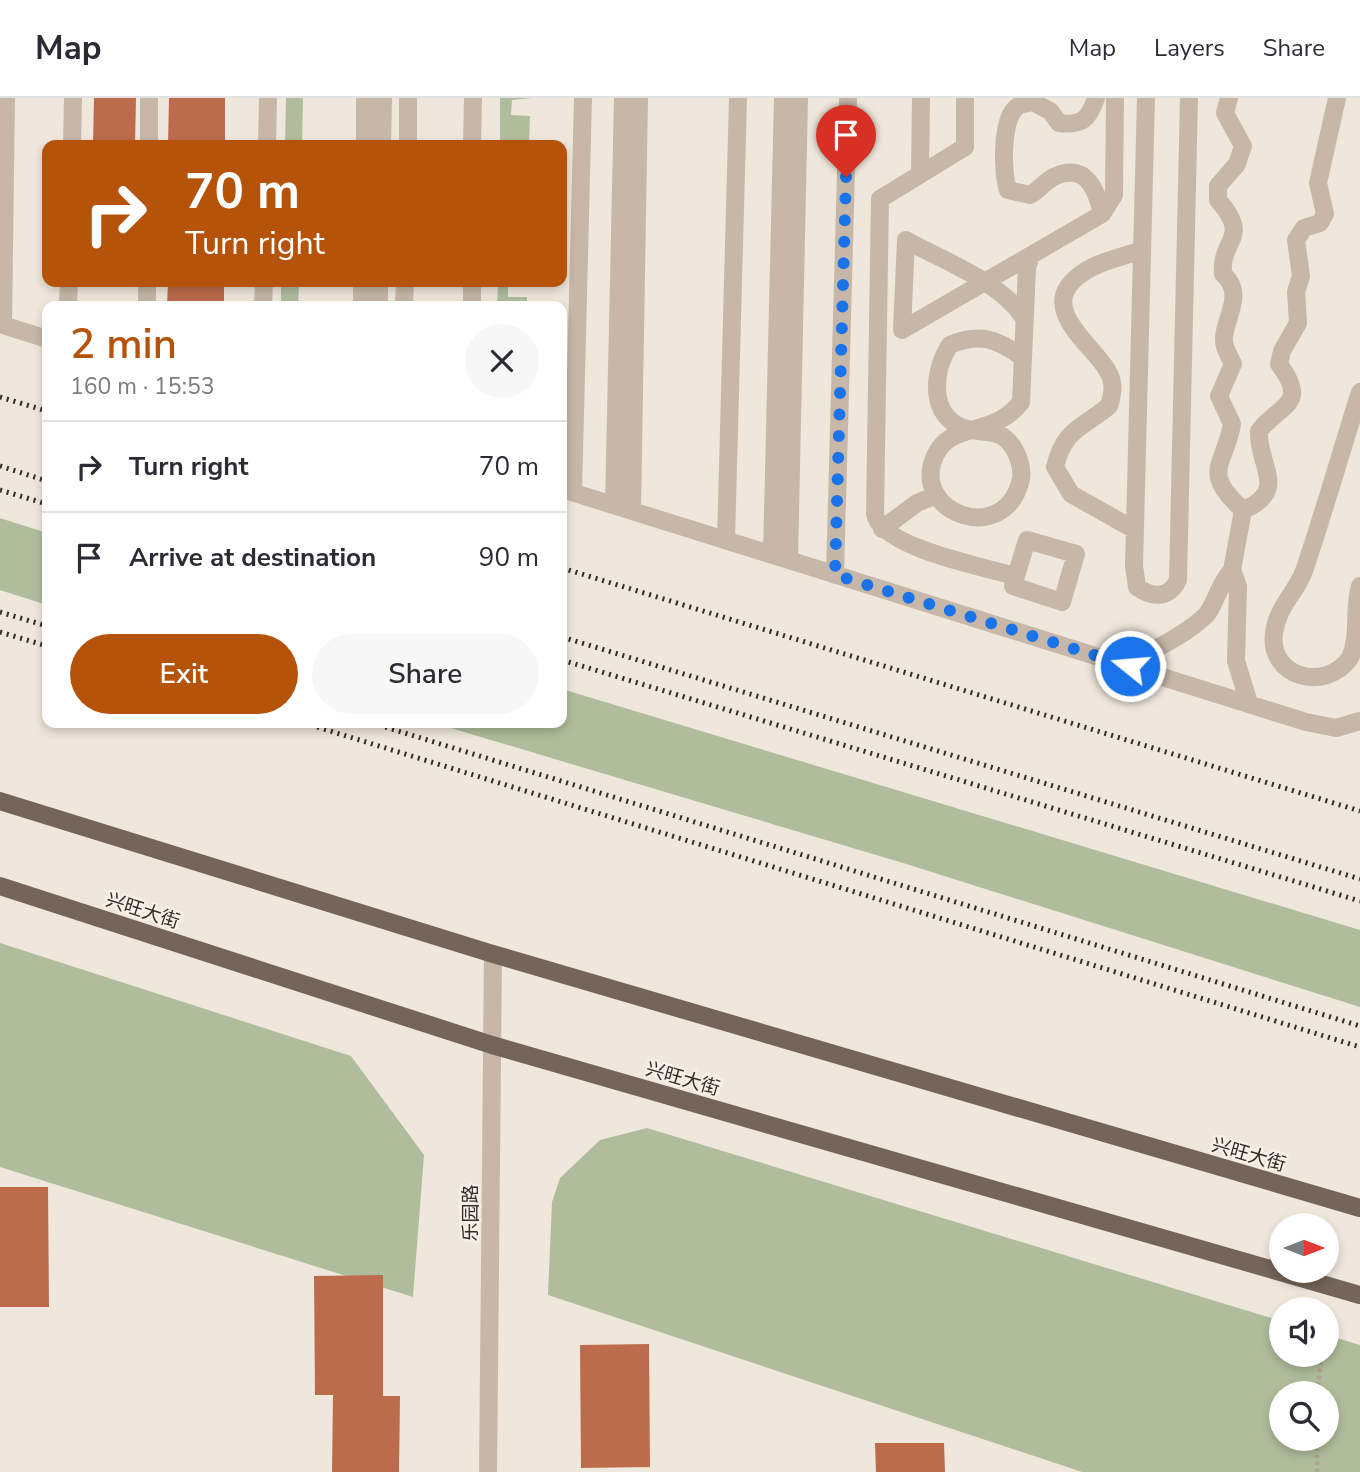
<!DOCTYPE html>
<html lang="en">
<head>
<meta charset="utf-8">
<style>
	:root { --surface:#fff; --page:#f7f7f7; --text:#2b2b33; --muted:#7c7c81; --line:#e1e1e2; --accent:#b45309 }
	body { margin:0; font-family:"Nunito Sans","Noto Sans SC",sans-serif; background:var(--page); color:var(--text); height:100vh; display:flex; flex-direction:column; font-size:26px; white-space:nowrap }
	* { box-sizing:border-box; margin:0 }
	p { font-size:23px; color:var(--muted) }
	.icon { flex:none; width:38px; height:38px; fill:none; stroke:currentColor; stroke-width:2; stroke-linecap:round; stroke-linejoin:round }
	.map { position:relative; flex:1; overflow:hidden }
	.details { position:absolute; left:42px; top:203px; width:525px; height:427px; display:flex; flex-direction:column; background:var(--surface); border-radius:14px; box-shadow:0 4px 10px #0003 }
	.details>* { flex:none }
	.guide { position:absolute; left:42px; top:42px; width:525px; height:147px; border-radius:14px; box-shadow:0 4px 10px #0003; background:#b45309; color:#fff; overflow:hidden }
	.needle { width:46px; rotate:90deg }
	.fabs { position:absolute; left:1269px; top:1115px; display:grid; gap:14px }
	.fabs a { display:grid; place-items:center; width:70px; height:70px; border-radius:50%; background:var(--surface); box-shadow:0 4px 10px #0003; font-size:35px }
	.pin { position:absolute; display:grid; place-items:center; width:60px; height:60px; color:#fff; margin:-72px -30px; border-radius:50% 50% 50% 0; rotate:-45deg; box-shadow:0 0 7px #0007 }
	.pin .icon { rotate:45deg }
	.me { position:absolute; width:77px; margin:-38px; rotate:287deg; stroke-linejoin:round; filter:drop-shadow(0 0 5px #0008) }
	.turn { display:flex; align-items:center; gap:24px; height:147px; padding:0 28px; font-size:32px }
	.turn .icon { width:91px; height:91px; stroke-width:2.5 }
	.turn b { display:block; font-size:49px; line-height:60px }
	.round { display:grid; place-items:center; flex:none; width:74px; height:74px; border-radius:37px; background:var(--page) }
	.overview { display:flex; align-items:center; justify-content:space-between; height:119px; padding:0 28px }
	h1 { font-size:42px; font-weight:600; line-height:52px; color:var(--accent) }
	.action { display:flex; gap:14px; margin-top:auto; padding:14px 28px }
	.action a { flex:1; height:80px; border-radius:42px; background:var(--accent); color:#fff; font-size:28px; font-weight:600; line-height:80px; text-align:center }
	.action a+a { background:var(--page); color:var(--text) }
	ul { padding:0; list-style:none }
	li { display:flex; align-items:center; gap:21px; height:91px; padding:0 28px; border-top:2px solid var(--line) }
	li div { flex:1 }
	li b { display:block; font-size:26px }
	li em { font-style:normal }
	header { display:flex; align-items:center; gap:42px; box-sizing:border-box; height:98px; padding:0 35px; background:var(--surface); border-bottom:2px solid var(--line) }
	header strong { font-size:33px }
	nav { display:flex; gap:38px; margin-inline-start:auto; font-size:24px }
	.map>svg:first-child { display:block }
</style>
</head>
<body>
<header>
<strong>Map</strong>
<nav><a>Map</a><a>Layers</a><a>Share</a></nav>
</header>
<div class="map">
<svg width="1360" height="1374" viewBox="0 0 1360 1374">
	<rect width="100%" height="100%" fill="#efe7db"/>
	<path fill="#b0bd9c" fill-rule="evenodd" d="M286 0H303L302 47H285Z
		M500 0H532L512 2 511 17 530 18 529 47H500Z
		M281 184H299L298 208H281Z
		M498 184H508V199H527V208H497Z
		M0 420 47 435V507L0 492Z
		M562 591 1360 832V909L903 765 434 625H562Z
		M0 845 351 958 424 1057 413 1199 0 1069Z
		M647 1030 1281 1223V1256H1326L1327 1237 1360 1247V1374H1082L548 1197 552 1104 560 1080 600 1042ZM1326 1295V1340H1281V1295Z"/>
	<path fill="#bc6c4c" d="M94 0H136L135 47H93Z
		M169 0H225V47H168Z
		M168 184H224V208H167Z
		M0 1089H48L49 1209H0Z
		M383 1177V1298H400L399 1374H332L333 1297H315L314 1178Z
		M649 1246 650 1369 581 1370 580 1247Z
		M875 1345H944L945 1374H876Z"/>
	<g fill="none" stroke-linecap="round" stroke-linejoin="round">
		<path stroke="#b2a192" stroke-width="4.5" stroke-dasharray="3.5 3.5" stroke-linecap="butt" d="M1326 1230 1330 1210
			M1317 1295 1322 1256
			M1317 1374V1340"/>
		<path stroke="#c6b7a8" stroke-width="18" d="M965 0V49L880 101 875 416C880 449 984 469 1015 478
			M1096 0C1089 21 1082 28 1059 25L1050 13 1033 4C1029 5 1020 6 1017 9 1001 20 1002 75 1008 92L1030 97C1039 92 1047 81 1056 78 1087 65 1097 93 1102 116
			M1146 0 1134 468 1137 489C1152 500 1169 501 1178 482L1189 0
			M1229 0 1225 15 1243 48 1237 66 1218 88V102C1252 141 1220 140 1223 176 1245 195 1226 217 1224 239 1223 249 1229 257 1233 266L1219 298 1232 326C1225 368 1200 373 1243 412
			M72 47 73 0
			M149 47V0
			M267 47 268 0
			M365 47V0
			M382 47 383 0
			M408 47V0
			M472 47 473 0
			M920 76 921 0
			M68 208 69 184
			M147 208V184
			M263 208 264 184
			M362 208V184
			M379 208V184
			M404 208 405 184
			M472 208V184
			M1024 220C1000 183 945 164 906 142L902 232 1102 116 1114 97 1115 0
			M0 226 47 241
			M3 227 6 0
			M1023 260C998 241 979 234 950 247 935 269 928 310 957 327 972 337 994 329 1007 342 1016 350 1023 368 1021 381 1005 451 909 414 935 358 950 323 994 340 1021 304L1027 170 1031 158
			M1360 294C1341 354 1324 414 1304 473 1296 495 1277 509 1274 535 1268 579 1325 595 1350 560 1360 538 1353 512 1360 488
			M562 391 1306 624 1336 630 1360 623
			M573 394 583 0
			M614 407 623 0
			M632 412 639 0
			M1243 412C1290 393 1257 367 1259 333 1279 306 1310 308 1279 266L1282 253 1298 225 1296 194 1301 178 1296 142 1304 130 1320 125 1325 116 1318 85 1337 0
			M1243 412 1232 472 1238 488 1236 563 1249 605
			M882 431 917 405 936 397
			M1135 432 1071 396 1055 369C1064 331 1081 331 1109 308 1113 295 1115 284 1107 272 1093 247 1039 212 1076 180 1092 165 1122 159 1142 152
			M726 442 738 0
			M1027 442 1076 456 1062 504 1013 488Z
			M772 457 783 0
			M789 462 799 0
			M835 477 848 0
			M1130 568C1154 549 1182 540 1204 519 1214 511 1218 487 1232 472
			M488 1374 493 856"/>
		<path stroke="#74645a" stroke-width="18" d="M0 703 493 856 1360 1110
			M0 788 492 947 1360 1197"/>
		<path stroke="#342c27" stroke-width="5" stroke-dasharray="2 5" stroke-linecap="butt" d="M0 299 47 313
			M0 368 47 383
			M0 392 47 406
			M562 470 1360 713
			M0 514 47 528
			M0 534 47 548
			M562 539 1360 781
			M562 562 1360 803
			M304 625 1360 949
			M372 625 1360 928"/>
	</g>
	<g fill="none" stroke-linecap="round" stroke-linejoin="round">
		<path stroke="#1a73e8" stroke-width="12" stroke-dasharray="0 21.6" d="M846 79 835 477 1130 568"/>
	</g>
	<g text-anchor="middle" stroke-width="5" stroke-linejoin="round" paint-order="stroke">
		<g font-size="19" fill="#342c27" stroke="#f7f0e6">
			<text transform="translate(143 812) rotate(18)" y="7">兴旺大街</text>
			<text transform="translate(683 980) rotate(16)" y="7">兴旺大街</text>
			<text transform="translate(1249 1056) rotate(16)" y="7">兴旺大街</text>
			<text transform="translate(470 1115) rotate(-90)" y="7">乐园路</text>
		</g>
	</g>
</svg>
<div class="fabs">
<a><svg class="needle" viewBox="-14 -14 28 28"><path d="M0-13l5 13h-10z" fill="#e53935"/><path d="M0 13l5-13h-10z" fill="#7c7c81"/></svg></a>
<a><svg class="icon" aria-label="sound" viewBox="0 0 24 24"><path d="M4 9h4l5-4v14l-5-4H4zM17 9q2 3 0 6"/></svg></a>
<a><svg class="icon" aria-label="search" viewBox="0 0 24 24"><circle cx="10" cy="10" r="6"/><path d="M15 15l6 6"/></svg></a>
</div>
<div class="pin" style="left:846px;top:79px;background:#d93025"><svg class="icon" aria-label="arrive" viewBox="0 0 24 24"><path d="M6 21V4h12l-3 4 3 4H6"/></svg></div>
<svg class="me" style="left:1130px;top:568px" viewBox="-20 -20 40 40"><circle r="17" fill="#1a73e8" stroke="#fff" stroke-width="3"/><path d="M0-11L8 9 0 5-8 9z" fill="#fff"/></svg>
<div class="guide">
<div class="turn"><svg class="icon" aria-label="right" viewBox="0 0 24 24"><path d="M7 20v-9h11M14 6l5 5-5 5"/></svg><div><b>70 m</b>Turn right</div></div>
</div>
<section class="details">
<div class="overview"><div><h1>2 min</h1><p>160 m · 15:53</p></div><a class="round"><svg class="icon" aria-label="close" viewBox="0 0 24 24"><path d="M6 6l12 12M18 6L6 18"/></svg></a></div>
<ul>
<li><svg class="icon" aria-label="right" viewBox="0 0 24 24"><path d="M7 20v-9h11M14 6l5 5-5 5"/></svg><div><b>Turn right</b></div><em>70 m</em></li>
<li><svg class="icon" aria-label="arrive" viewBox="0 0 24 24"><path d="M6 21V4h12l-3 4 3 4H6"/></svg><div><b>Arrive at destination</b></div><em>90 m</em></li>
</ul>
<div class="action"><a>Exit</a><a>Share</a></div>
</section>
</div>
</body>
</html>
